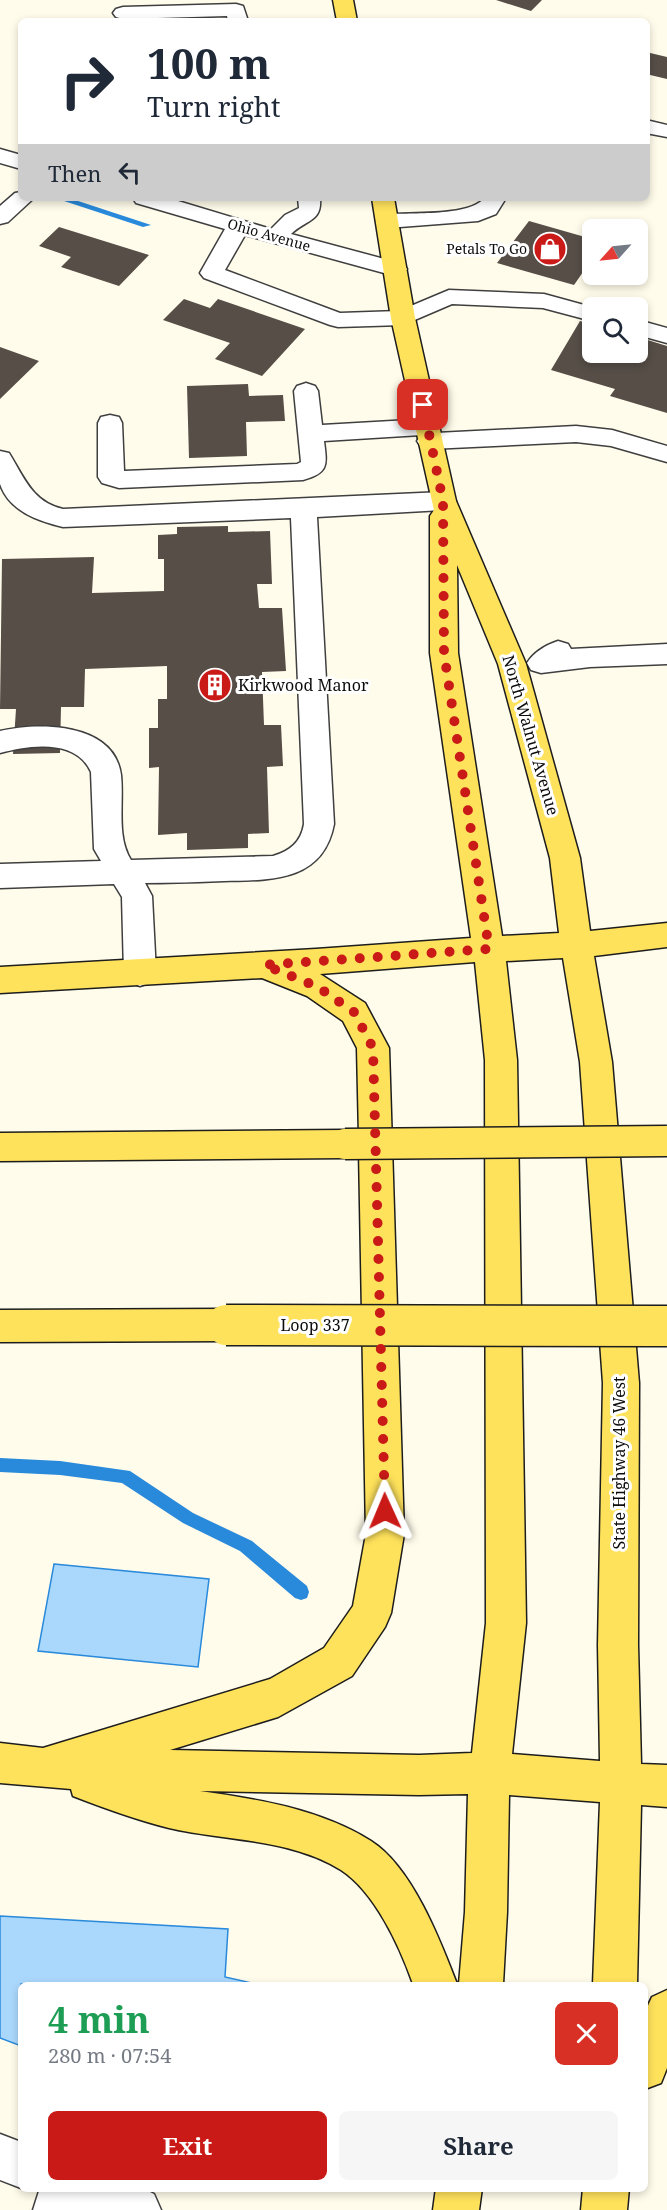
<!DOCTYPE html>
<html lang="en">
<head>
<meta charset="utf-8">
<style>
	:root { --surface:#fff; --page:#f6f6f7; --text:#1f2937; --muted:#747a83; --accent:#c91a17 }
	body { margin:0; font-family:"Noto Serif",serif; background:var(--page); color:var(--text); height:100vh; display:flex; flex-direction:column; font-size:22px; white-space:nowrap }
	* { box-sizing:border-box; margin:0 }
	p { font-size:20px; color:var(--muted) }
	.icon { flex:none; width:33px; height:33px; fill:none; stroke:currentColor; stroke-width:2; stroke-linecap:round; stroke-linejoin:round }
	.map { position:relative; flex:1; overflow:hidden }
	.side { position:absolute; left:18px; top:1982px; width:630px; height:210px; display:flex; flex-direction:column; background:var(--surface); border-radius:9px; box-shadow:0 3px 9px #0003 }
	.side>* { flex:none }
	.hud { position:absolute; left:18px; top:18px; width:632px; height:183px; border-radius:9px; box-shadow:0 3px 9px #0003; background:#fff; color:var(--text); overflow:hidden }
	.needle { width:39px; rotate:243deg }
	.buttons { position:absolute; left:582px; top:219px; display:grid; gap:12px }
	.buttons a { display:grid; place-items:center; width:66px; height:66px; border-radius:9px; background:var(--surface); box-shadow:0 3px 9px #0003; font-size:30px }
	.pin { position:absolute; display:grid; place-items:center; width:51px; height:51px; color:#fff; margin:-26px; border-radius:12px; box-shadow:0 3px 9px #0006 }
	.me { position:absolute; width:66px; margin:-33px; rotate:359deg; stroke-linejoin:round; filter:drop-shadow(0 0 4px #0008) }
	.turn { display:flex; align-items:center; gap:21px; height:126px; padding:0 30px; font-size:27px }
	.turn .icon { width:78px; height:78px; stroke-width:2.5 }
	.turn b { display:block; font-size:42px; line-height:51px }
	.then { display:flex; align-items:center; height:57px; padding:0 30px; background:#0003; gap:12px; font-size:22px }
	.round { display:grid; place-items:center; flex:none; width:63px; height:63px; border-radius:9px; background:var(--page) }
	.overview { display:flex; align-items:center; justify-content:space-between; height:102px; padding:0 30px }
	h1 { font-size:36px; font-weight:700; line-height:45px; color:#1e9e55 }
	.button { display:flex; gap:12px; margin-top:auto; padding:12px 30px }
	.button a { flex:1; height:69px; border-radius:9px; background:var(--accent); color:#fff; font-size:24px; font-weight:700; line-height:69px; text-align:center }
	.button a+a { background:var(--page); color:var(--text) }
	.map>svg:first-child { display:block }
</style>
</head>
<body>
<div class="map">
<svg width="667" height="2210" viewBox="0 0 667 2210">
	<rect width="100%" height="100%" fill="#fffceb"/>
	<path fill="#aad8fc" stroke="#2989db" stroke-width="1.5" d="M54 1564 209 1579 198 1667 38 1651Z
		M0 1916 228 1929 225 1977 256 1984H21V2046L0 2038Z"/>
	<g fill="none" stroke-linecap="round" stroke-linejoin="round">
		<path fill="#2989db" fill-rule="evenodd" d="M55 198H69L151 225 143 227Z
			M0 1458 60 1461 130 1471 193 1513 252 1541 307 1586 309 1592 307 1598 301 1600 295 1598 240 1551 183 1523 122 1483 60 1475 0 1472Z"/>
	</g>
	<path fill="#564e47" d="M496 0H542L531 11Z
		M646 52 667 57V79L646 74Z
		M529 221 592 239V259L574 285 497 263Z
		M59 227 149 255 119 286 61 267 71 257 39 246Z
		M184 299 210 308 218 299 305 329 262 376 215 359 230 343 163 320Z
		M580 321 592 324V352H638V337L667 346V413L610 396 615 389 551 370Z
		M0 347 39 361 0 399Z
		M248 384 249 396 283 395 285 421 246 422 247 456 189 458 187 386Z
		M228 526V532L270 531 272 584H257L259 608H282L286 671 262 672 264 725H281L283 766 267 767 269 833 248 834V848L187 850V833L158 835 159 767 149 768V728H158V699H167V666L85 669 84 707H61L60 753 13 754 16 709H0L2 559 94 557 92 593 164 591V559H158V535L177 534V527Z"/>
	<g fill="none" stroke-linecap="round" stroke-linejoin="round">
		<g stroke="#3f3f3f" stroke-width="3">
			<path id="minor" d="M236 4 243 6 248 21H228L227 16 123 19 116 17 113 13 116 9 123 7Z
				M646 120 667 125V137L646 133Z
				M0 149 21 155V169L0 163Z
				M21 192V198H34L8 222 0 224V206L15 193Z
				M133 198H168L271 229 285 215 299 208 298 198H320C322 222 307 219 291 234L403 264 407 269 403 274 395 276 245 235 225 270 340 313 399 311 449 290 544 294 595 308H592V321L543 308 452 304 403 325 338 327 330 325 204 278 200 273 225 229 136 203Z
				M484 198H506L496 214 478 221 387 228 379 226 376 221 379 216 387 214C409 213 472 216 484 198Z
				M638 320 667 328V343L638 335Z
				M306 383 315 386 318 391 322 425 427 419 436 421 439 427 436 433 576 426 612 430 667 446V462L611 446 576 442 430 449 421 447 417 441 421 435 324 441C327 465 329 473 303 480L119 488 102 483 98 477V423L101 417 110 415 119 417 122 423 124 471 297 464 301 462 294 391 297 386Z
				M0 451 9 453C24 477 32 502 63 509L443 492 452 495 456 501 452 507 443 510 317 517 334 824C323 882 271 880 224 881 198 882 171 883 145 883L152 896 156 973 151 982 140 986 129 982 124 973 122 897 114 884 0 888V864L101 861 94 849 91 772C76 738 29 745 0 753V731C38 722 114 722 121 775 124 803 116 836 131 860L273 856C290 851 301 842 304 824L291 518 63 527C38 521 9 511 0 484 0 474 0 460 0 451Z
				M558 641 568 644 571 649 667 644V664L590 667 541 673 531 670 527 663C534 652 546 645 558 641Z
				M0 2134 21 2142V2188L0 2180Z
				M40 2188H142L154 2194 161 2210H33Z"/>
		</g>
		<g stroke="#1d1d1d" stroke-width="3">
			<path id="major" d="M333 0H353L357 21H337Z
				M372 198H394L415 318 456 501 526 664 580 858 590 931 667 923V947L594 956 612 1062 639 1383 638 1645 641 1764 667 1765V1807L641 1805 637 1984H593L600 1802 509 1795 507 1912 503 1984H459L465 1912 468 1794 419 1795 200 1791C257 1799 320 1809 371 1841 412 1867 440 1940 457 1984H413C400 1947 375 1892 341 1870 290 1838 225 1841 169 1828 137 1820 104 1808 73 1796L71 1789 0 1783V1743L43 1748 270 1679 324 1648 353 1606 366 1534 359 1150 357 1154 345 1158 0 1161V1133L345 1130 357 1134 359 1137 357 1048 343 1021 307 996 262 978 0 993V967L316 949 471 938 430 653V516L434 510 391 318ZM457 565 498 664 550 858 559 933 502 936 458 653ZM563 958 580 1062 603 1383 598 1645 600 1761 512 1754 526 1623 517 1060 506 961ZM475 962 485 1060 486 1623 472 1753 419 1755 170 1750 278 1717 352 1676 385 1627 391 1613 404 1534 389 1048 365 1003 320 974Z
				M226 1309 239 1313 244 1325 239 1337 226 1341 0 1342V1310Z
				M667 1990V2068L661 2083 645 2089V2012L652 1997Z
				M436 2188H482L479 2210H433Z
				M583 2188H629L627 2210H581Z"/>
		</g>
		<use href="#minor" fill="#fff" fill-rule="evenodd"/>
		<use href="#major" fill="#ffe25b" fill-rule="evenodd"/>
		<g stroke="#1d1d1d" stroke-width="33" stroke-linecap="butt">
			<path id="major-bridge-far1" d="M345 1144 667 1141"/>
		</g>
		<g stroke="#1d1d1d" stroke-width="43" stroke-linecap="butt">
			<path id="major-bridge" d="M226 1325 667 1326"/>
		</g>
		<use href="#major-bridge-far1" stroke="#ffe25b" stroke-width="30"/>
		<use href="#major-bridge" stroke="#ffe25b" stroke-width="40"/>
	</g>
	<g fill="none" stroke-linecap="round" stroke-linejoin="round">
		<path stroke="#c91a17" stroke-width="10" stroke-dasharray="0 18" d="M385 1511 373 1048 354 1012 318 987 264 965 489 949 444 653 443 501 423 405"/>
	</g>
	<defs>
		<g id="shop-disc" transform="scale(1.725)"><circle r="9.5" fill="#c91a17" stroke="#fff"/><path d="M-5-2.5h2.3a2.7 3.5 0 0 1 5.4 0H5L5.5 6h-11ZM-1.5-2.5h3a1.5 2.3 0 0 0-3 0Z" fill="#fff"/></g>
		<g id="building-disc" transform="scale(1.725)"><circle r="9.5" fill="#c91a17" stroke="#fff"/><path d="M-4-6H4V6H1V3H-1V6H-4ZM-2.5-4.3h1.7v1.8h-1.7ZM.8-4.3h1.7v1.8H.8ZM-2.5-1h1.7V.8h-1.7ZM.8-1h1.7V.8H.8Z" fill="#fff"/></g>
	</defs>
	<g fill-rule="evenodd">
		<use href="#shop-disc" x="550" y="249"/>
		<use href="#building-disc" x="215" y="685"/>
	</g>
	<g text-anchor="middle" stroke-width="6" stroke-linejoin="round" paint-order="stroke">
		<g font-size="14" fill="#0c0c0c" stroke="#fff">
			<text transform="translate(269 235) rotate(16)" y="5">Ohio Avenue</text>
		</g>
		<g font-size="14" fill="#0c0c0c" stroke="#fff" text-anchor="end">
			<text x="527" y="254">Petals To Go</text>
		</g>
		<g font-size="16" fill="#0c0c0c" stroke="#fff" text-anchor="start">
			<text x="238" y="691">Kirkwood Manor</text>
		</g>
		<g font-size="16" fill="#0c0c0c" stroke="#fff">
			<text transform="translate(531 735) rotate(74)" y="6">North Walnut Avenue</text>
			<text x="315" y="1331">Loop 337</text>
			<text transform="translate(619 1463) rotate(-90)" y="6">State Highway 46 West</text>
		</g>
	</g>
</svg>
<div class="buttons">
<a><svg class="needle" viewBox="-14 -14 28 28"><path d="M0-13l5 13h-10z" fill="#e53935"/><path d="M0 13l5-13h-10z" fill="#747a83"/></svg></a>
<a><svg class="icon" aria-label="search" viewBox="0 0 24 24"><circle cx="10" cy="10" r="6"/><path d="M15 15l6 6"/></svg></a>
</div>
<div class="pin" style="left:423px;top:405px;background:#d93025"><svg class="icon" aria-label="arrive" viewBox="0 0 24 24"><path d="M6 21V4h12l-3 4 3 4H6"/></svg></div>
<svg class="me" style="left:385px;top:1511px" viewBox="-20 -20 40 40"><path d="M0-17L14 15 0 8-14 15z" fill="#c91a17" stroke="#fff" stroke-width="4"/></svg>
<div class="hud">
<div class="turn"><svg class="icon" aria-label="right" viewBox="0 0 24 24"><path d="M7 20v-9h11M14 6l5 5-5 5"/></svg><div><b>100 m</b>Turn right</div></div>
<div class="then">Then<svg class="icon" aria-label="left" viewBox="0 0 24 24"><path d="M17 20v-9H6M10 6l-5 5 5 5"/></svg></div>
</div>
<section class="side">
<div class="overview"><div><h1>4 min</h1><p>280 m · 07:54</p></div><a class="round" style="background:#d93025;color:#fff"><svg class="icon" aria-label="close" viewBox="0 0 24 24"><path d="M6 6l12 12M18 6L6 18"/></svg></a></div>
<div class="button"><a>Exit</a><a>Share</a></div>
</section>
</div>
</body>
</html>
